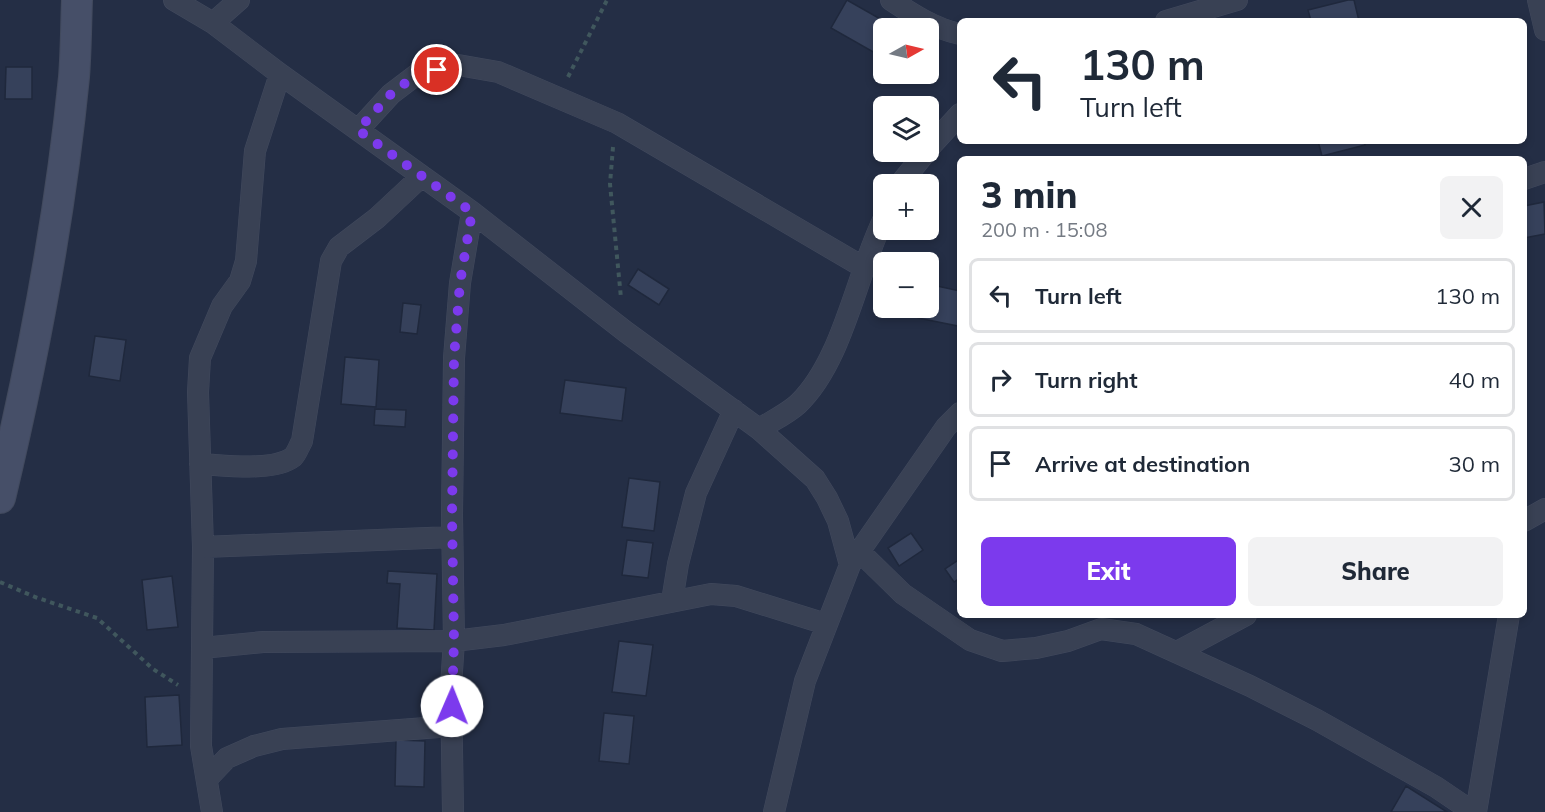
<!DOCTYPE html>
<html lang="en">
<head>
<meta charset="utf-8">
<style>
	:root { --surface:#fff; --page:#f2f2f3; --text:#1f2937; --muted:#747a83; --line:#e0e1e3; --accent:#7c3aed }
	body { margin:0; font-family:Mulish,sans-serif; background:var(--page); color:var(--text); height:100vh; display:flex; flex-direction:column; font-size:22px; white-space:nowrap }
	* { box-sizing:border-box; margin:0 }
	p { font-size:20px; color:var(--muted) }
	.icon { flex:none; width:33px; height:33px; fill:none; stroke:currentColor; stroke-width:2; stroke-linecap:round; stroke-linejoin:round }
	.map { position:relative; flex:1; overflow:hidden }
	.panel { position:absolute; left:957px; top:156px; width:570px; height:462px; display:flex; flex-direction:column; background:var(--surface); border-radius:9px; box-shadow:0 3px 9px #0003 }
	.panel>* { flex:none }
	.top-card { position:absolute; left:957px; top:18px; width:570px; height:126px; border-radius:9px; box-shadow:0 3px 9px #0003; background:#fff; color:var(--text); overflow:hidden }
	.needle { width:39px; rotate:82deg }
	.controls { position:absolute; left:873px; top:18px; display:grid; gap:12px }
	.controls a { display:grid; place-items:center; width:66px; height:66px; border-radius:9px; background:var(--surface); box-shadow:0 3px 9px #0003; font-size:30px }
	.pin { position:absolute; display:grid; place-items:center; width:51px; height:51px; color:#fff; margin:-26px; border:3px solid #fff; border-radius:50%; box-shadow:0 2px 6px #0007 }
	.me { position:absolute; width:66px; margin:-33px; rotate:1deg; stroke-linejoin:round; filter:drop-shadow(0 0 4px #0008) }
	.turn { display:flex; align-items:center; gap:21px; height:126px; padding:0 24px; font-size:27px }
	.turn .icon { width:78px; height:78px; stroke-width:2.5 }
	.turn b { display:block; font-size:42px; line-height:51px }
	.round { display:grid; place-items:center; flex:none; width:63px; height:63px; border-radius:9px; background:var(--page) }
	.summary { display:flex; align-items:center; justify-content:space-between; height:102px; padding:0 24px }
	h1 { font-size:36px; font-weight:800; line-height:45px }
	.primary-button { display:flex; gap:12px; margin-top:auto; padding:12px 24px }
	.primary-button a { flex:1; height:69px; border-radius:9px; background:var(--accent); color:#fff; font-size:24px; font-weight:800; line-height:69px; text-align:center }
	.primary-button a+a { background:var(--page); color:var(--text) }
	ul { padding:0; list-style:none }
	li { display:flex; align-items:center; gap:18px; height:75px; margin:0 12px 9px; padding:0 12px; border:3px solid var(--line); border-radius:9px }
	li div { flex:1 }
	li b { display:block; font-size:22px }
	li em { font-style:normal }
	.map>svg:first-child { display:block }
</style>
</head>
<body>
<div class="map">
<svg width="1545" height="812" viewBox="0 0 1545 812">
	<rect width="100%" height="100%" fill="#242e45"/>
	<path fill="#36415b" stroke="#1f283c" stroke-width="1.5" d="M847 0 891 25 889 28H884V38L875 53 831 28Z
		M1348 0H1354L1359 21H1311L1308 10Z
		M6 67H32V99H5Z
		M1318 141H1364L1365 145 1322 156Z
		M1544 202 1545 234 1524 238V206Z
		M638 269 669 289 659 305 628 285Z
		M928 284 960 291V316L958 326 918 318 920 308H928Z
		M403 303 421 305 417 334 400 332Z
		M95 336 126 340 120 381 89 376Z
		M345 357 379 360 376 407 341 404Z
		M565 380 626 388 622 421 560 413Z
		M375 409 406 410 405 427 374 425Z
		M629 478 660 482 654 531 622 527Z
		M911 533 923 550 899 566 888 548Z
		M627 540 653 543 648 578 622 575Z
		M960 559V578L954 582 945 569Z
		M388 571 437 574 434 630 397 628 400 584 387 583Z
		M172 576 178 627 147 630 142 580Z
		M619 641 653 645 646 696 612 692Z
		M179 695 182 745 147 747 145 697Z
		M604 713 634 716 629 764 599 761Z
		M396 740 425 741 424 787 395 786Z
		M1406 786 1447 812H1391Z"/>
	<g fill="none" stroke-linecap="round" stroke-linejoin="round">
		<g stroke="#424a5e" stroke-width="22">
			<path id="street" d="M174 0 213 23 280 74 472 212 626 332 759 429 815 479 827 498 838 521 850 565 805 681 774 812
				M891 0C912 14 935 29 960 34
				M1538 0 1545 30
				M1166 21 1237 0
				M213 23 239 0
				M358 130 391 94 416 75 458 65 498 72 617 123 863 267
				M928 149 960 114
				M1524 179 1545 172
				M900 184 926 152
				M759 429C772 421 787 414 798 404 843 361 856 275 884 218
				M200 464C224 465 273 472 293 457 297 453 299 446 302 441L331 261 339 247 377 218 422 176
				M1524 521 1545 509
				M203 547 452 537
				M859 551 903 594 970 640 1002 651 1036 648 1068 641 1101 629 1136 634 1250 686 1317 720 1436 787 1473 812
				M852 562 946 427 960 413
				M672 601 678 564 696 493 734 410
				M202 648 263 642 454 641 504 635 711 594 736 596 826 624
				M1177 652 1246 615
				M207 779 227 758 254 746 282 739 452 726
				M212 812 201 746 203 547 198 392 200 358 222 306 240 281 246 261 255 151 280 74
				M453 812 451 686 454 641 452 515 454 358 460 283 472 212
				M1476 812 1509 615"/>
		</g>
		<g stroke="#424a5e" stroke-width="32">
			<path id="secondary" d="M0 498C33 360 60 219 74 77 76 52 76 26 77 0"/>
		</g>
		<path stroke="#40575d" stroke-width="4" stroke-dasharray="4.5 4.5" stroke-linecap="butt" d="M568 77 607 0
			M613 147 610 184 621 298
			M0 582 35 597 97 618 153 669 178 685"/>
		<use href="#street" stroke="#394154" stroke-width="21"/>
		<use href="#secondary" stroke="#464f68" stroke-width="30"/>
	</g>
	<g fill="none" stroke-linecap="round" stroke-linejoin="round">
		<path stroke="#7c3aed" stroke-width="10" stroke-dasharray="0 18" d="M437 70 416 75 391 94 358 130 472 212 460 283 454 358 452 515 454 641 452 706"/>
	</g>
</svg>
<div class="controls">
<a><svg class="needle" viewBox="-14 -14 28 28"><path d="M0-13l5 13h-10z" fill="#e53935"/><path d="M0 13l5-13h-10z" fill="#747a83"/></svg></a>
<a><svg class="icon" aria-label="layers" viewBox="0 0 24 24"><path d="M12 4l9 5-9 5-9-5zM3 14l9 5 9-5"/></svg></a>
<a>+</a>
<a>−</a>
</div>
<div class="pin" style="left:437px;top:70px;background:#d93025"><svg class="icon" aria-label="arrive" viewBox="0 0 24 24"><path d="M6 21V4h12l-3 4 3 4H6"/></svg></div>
<svg class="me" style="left:452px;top:706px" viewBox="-20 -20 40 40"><circle r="19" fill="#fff"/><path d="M0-13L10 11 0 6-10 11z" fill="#7c3aed"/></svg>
<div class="top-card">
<div class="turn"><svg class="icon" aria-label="left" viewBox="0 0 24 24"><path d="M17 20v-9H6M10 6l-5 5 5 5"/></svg><div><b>130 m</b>Turn left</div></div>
</div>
<section class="panel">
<div class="summary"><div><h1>3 min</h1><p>200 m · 15:08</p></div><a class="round"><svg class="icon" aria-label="close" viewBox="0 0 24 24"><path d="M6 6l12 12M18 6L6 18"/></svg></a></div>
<ul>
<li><svg class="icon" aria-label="left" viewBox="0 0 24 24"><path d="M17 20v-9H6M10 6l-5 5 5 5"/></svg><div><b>Turn left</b></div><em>130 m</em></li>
<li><svg class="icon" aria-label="right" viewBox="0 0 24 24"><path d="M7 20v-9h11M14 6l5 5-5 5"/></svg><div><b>Turn right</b></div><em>40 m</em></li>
<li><svg class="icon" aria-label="arrive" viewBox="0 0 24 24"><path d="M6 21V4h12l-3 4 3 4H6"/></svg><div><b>Arrive at destination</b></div><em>30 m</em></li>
</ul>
<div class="primary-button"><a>Exit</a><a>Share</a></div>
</section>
</div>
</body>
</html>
